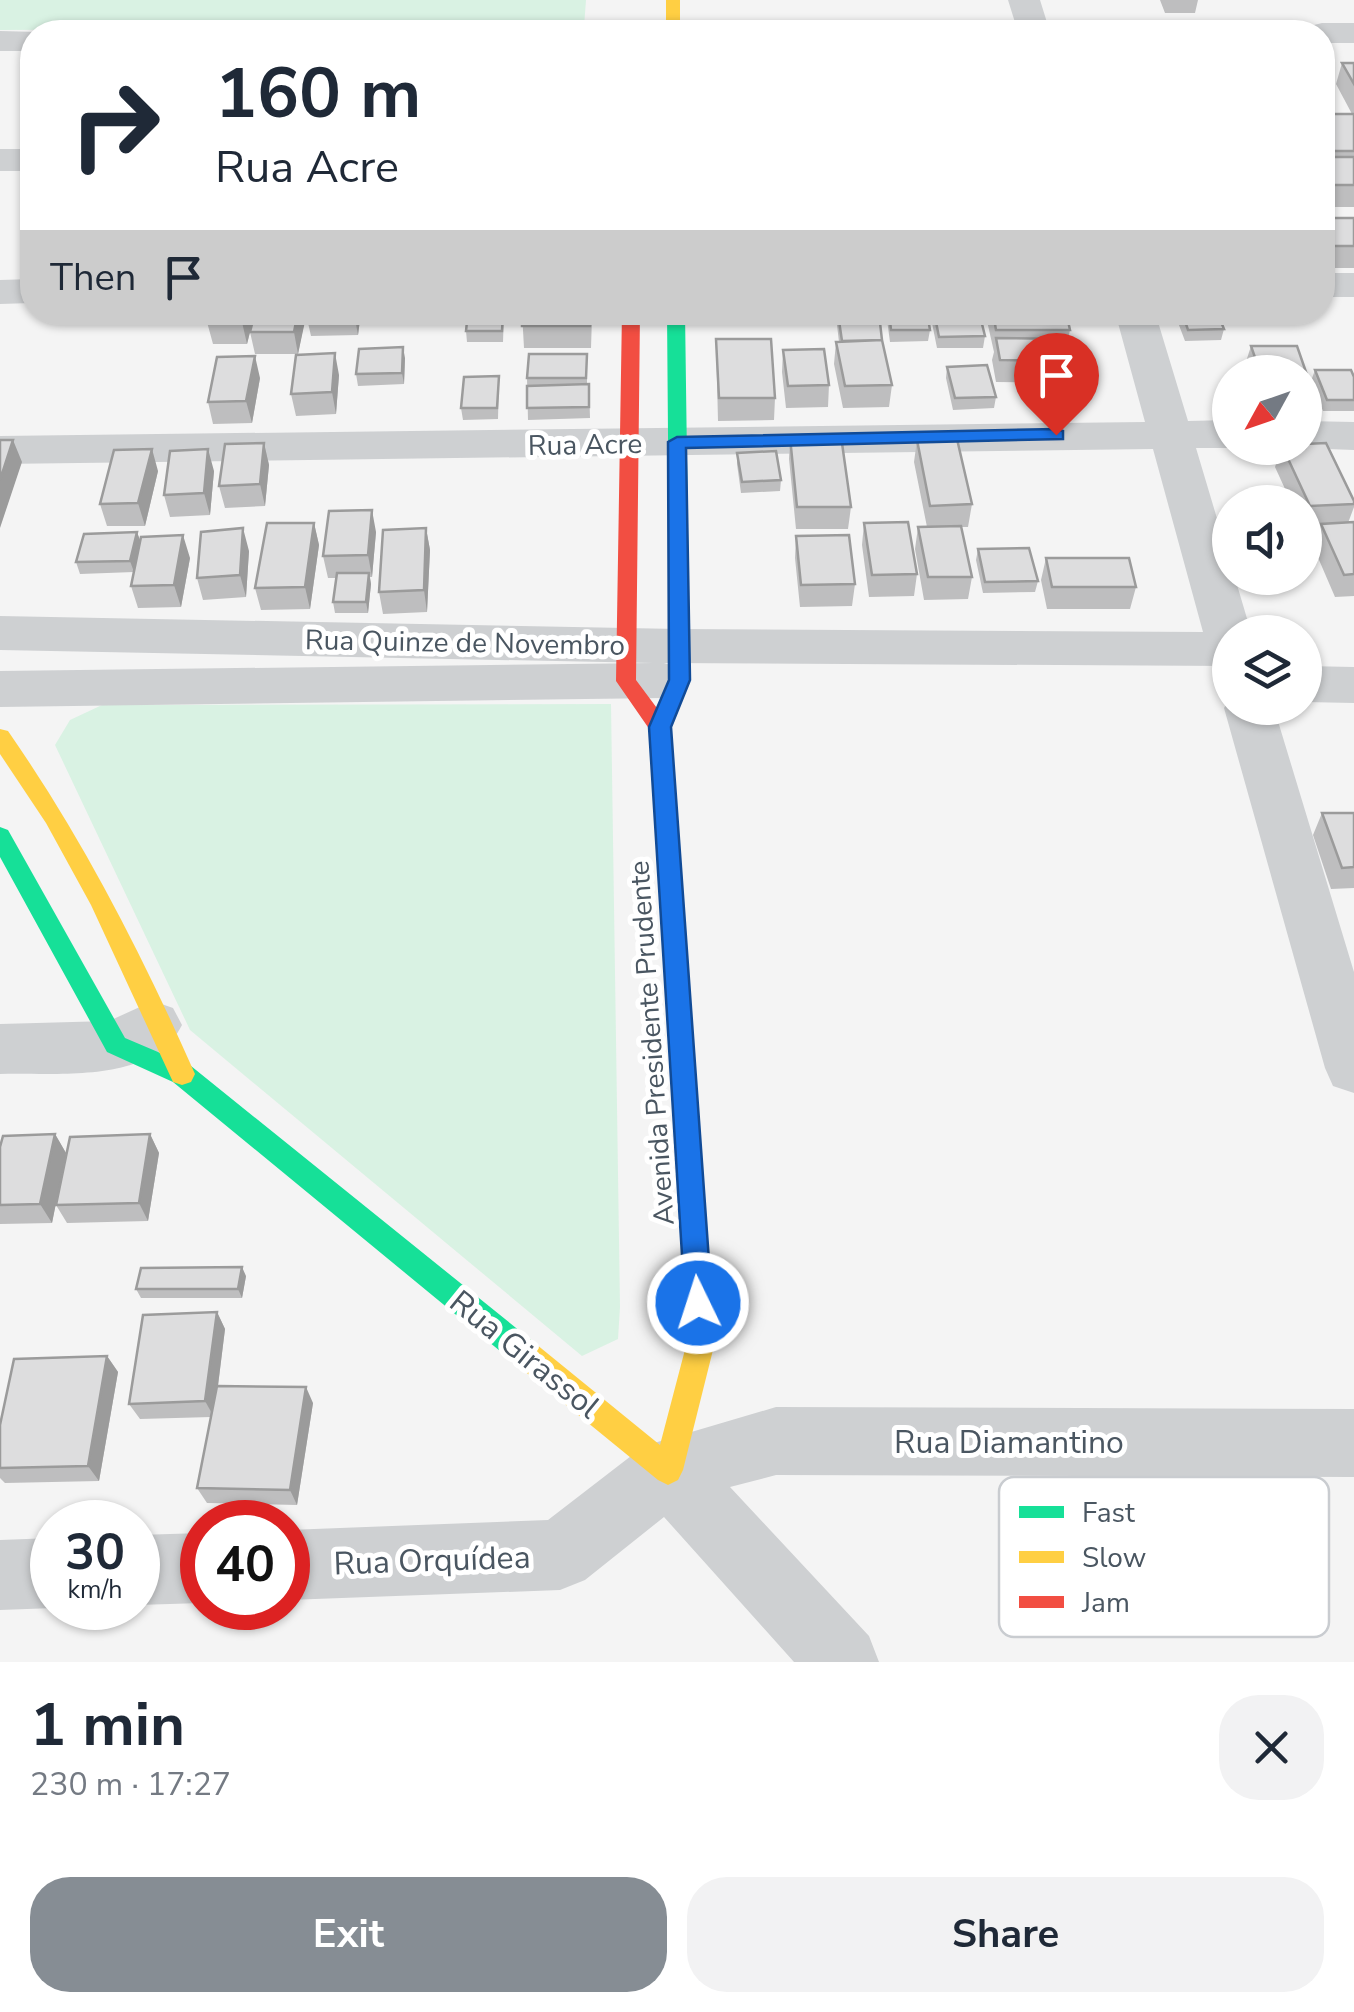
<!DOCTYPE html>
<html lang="en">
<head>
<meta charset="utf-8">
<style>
	:root { --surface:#fff; --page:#f2f2f3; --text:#1f2937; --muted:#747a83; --accent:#868d94 }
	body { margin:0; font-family:"Nunito Sans",sans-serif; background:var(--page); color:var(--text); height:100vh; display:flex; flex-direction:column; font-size:38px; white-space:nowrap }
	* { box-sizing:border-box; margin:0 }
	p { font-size:32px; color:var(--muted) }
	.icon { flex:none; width:55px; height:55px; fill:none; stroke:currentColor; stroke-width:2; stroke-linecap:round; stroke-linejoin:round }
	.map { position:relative; height:1662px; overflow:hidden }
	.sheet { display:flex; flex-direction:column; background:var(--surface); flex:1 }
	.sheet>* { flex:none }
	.top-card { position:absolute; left:20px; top:20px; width:1315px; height:305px; border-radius:40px; box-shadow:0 2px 8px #0004; background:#fff; color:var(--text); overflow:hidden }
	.needle { width:65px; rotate:230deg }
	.buttons { position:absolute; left:1212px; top:355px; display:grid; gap:20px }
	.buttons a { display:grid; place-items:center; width:110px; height:110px; border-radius:50%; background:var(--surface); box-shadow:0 2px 8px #0004; font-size:50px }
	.speed { position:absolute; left:30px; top:1500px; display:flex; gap:20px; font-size:50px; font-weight:700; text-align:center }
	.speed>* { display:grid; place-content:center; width:130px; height:130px; border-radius:50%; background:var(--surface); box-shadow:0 2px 8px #0004; line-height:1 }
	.speed small { font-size:25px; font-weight:400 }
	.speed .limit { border:15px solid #d22; background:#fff; color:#111 }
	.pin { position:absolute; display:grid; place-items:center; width:85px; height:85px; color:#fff; margin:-102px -42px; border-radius:50% 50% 50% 0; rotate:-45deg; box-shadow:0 0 10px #0007 }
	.pin .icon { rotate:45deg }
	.me { position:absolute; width:110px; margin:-55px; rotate:356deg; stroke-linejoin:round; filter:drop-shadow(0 0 8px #0008) }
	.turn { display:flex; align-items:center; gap:35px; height:210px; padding:0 30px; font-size:45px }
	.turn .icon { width:130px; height:130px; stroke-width:2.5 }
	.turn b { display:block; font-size:70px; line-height:85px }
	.then { display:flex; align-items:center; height:95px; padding:0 30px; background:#0003; gap:20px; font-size:38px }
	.round { display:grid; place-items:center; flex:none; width:105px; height:105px; border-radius:40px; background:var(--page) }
	.overview { display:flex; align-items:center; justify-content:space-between; height:170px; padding:0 30px }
	h1 { font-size:60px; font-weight:700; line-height:75px }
	.primary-button { display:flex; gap:20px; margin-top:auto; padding:20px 30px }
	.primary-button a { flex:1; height:115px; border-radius:40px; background:var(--accent); color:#fff; font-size:40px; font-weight:700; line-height:115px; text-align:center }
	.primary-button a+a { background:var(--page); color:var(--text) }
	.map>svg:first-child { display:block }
</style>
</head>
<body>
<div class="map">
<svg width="1354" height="1662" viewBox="0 0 1354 1662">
	<rect width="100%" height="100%" fill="#f4f4f4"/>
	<path fill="#d9f2e3" d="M0 0H586L584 27 0 30Z
		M611 704 620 1307 618 1339 582 1356 190 1030 55 745 70 720 102 705Z"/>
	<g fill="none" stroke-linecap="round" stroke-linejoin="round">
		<path fill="#ced0d2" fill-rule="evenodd" d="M1008 0H1040L1050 32H1018Z
			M1322 23H1354V43H1322V32H1306L1310 26Z
			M0 31 38 32H32V51H0Z
			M0 149H32V171H0Z
			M1322 273H1354V297H1322Z
			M32 279V303L0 304V280Z
			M1115 312H1155L1188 421 1230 420V448H1196L1230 562V578H1235L1251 632H1230V666L664 663 680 668 687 680 680 692 663 698 0 707V671L653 663 0 650V616L678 629 1203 632 1153 449 0 464V436L1145 422Z
			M1305 421 1354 422V450L1301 448H1305Z
			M1305 666 1354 667V703L1305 702Z
			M1230 698V708H1274L1354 972V1093L1333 1086 1325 1068 1224 708Z
			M153 1001 173 1008 182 1025C152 1085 56 1072 0 1074V1024L109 1021Z
			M776 1407 1354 1409V1477L776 1475 730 1487 869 1636 879 1662H794L664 1517 585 1580 560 1590 288 1600V1530L548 1520 644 1446Z
			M202 1533V1603L138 1605V1535Z
			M52 1538 54 1608 0 1610V1540Z"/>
		<path fill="#16e098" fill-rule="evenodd" d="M667 312H685L690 680 671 727 685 918 681 925H665L661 918 649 727 670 680Z
			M0 827 8 830 125 1038 191 1066 531 1340 535 1350 531 1360 521 1364 511 1360 173 1082 107 1052 0 857Z"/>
		<path fill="#ffcf43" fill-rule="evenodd" d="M666 0H680V32H666Z
			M0 729 8 731C83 839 142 954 195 1074L191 1082 182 1085 173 1082 91 905 46 823 0 754Z
			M673 909 681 911 685 918 715 1342 683 1470 678 1480 668 1485 658 1480 511 1360 507 1350 511 1340 521 1336 531 1340 660 1445 687 1342 661 918 665 911Z"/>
		<path fill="#f24e42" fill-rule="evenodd" d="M622 312H640L636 680 671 727 660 735 652 733 616 681Z"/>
	</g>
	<path fill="#bebebf" d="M1160 0H1198L1195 13H1165Z
		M1342 63H1354V207H1322V114H1352L1336 84Z
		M1322 218H1354V268H1322Z
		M210 312H361L358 335 311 336 306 314 298 354H255L250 332 247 344H213L207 322Z
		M504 312 503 342H467L466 331Z
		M522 312H597V317H592L591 348H524Z
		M886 312H927L930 330 928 341 890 342Z
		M933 312 985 336 983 348H937L932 323Z
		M985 312H1066L1070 330 1068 339 1075 361 1070 383 996 382 992 360 994 352Z
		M1174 312H1217L1224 329 1221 340 1185 341Z
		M838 314 882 343 892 385 889 407 843 408 834 364 836 342H839L837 325Z
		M716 339 775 398 774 420 718 421Z
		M1251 346H1297L1314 395 1307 417H1305V372H1246L1244 368Z
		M783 350 829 385 828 407 786 408 782 372Z
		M587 354V384H589L590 418 528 420 527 378Z
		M405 358 404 384 358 386 356 374Z
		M947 367 996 397 994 408 953 410 946 378Z
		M1315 370 1354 377V411H1323L1311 381Z
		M339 375 336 414 296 416 291 394Z
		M499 376 498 419 463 420 461 408Z
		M260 378 252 423 213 424 208 402Z
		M790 437 851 507 848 529H796L789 459Z
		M917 440 972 504 968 527H961L972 577 968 599 924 600 915 549 918 527H927L914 462Z
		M264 443 269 465 265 506 225 508 219 486Z
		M1281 448H1305L1354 501V507L1348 523 1354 522V596L1335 597 1313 546 1320 527 1305 528V502H1291L1275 467Z
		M737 453 781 480 780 491 741 493 737 464Z
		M158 471 145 526H107L100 504Z
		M214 471 210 515 170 517 164 495Z
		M314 523 319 545 310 609 261 610 255 588Z
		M864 523 917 574 914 596 869 597 862 545Z
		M426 528 430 550 427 612 383 614 379 592Z
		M137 532 140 541 190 558 181 607 138 608 131 586 134 572 80 574 76 562Z
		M376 532 372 577H370L371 584 368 613H335L333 602 336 578H328L323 556Z
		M796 536 855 584 852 606 800 607 795 558Z
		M978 549 1038 581 1035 592 983 593 976 560Z
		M249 551 246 597 203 600 197 578Z
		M1046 558 1136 587 1130 609H1047L1041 580Z
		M1322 813H1354V888L1331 889 1313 835Z
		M55 1134 66 1153 52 1223 0 1224V1147Z
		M150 1134 159 1153 148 1221 67 1223 56 1205Z
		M246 1276 242 1298H141L136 1289Z
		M217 1312 225 1329 218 1386 313 1403 297 1505 207 1503 197 1488 211 1417 140 1419 129 1404Z
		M107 1356 118 1372 99 1481 5 1483 0 1478V1468Z"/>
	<path fill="#9b9b9b" d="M244 312H255L247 344 242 322Z
		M298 312H307L298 354 294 332Z
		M354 312H361L358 335 354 313Z
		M403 347 405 358 404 384 402 373Z
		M335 353 339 375 336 414 332 392Z
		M255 356 260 378 252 423 246 401Z
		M13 440 22 462 0 528V480Z
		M264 443 269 465 265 506 260 484Z
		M152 449 158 471 145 526 138 503Z
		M208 449 214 471 210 515 204 493Z
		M372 510 376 532 372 577 368 555Z
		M314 523 319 545 310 609 305 587Z
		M243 528 249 551 246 597 240 575Z
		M426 528 430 550 427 612 424 590Z
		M137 532 141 543 134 572 130 561Z
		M183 535 190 558 181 607 174 585Z
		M369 573 371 584 368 613 366 602Z
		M55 1134 66 1153 52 1223 40 1204Z
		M150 1134 159 1153 148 1221 139 1203Z
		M242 1267 246 1276 242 1298 238 1289Z
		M217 1312 225 1329 214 1417 205 1401Z
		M107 1356 118 1372 99 1481 88 1466Z
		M306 1387 313 1403 297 1505 290 1490Z"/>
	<path fill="#ddddde" stroke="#9b9b9b" stroke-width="2.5" d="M1342 63H1354V84Z
		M1322 114H1354V151H1322Z
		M1322 157H1354V185H1322Z
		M1322 218H1354V246H1322Z
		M210 312H244L242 322H207Z
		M255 312H298L294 332H250Z
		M307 312H354L306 314Z
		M468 312H503L502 331H466Z
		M522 312H591L590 326H522Z
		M889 312H927L930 330H891Z
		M934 312H979L985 336 939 337Z
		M993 312H1066L1070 330H996Z
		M1182 312H1217L1224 329 1188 330Z
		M838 314H879L882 340 842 341Z
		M996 338 1070 339 1075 361 1000 360Z
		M716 339H771L775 398H719Z
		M882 340 892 385 845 386 836 342Z
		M1251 346H1297L1314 395H1305V372H1260Z
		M403 347 402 373 356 374 359 349Z
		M824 349 829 385 788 386 783 350Z
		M335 353 332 392 291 394 296 355Z
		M529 354H587L586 378H527Z
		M255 356 246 401 208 402 217 357Z
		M987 365 996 397 955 398 947 367Z
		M1315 370H1351L1354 377V400H1327Z
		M499 376 497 408H461L464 377Z
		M589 384V407L527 408V386Z
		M841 436 851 507H797L790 437Z
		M957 439 972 504 930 506 917 440Z
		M0 440H13L0 480Z
		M264 443 260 484 219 486 225 444Z
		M1326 443 1354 501V504L1310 506 1283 448H1305V444Z
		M152 449 138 503 100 504 114 450Z
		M208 449 204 493 164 495 170 451Z
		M776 451 781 480 742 482 737 453Z
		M372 510 368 555 323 556 329 511Z
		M908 522 917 574 872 575 864 523Z
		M1354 522V574L1344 575 1321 524Z
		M267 523H314L305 587 255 588Z
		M961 526 972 577H928L918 527Z
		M243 528 240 575 197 578 201 532Z
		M426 528 424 590 379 592 383 530Z
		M137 532 130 561 76 562 84 534Z
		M183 535 174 585 131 586 141 537Z
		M849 535 855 584 801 585 796 536Z
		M1029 548 1038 581 985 582 978 549Z
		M1046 558H1129L1136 587H1052Z
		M337 573H369L366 602H333Z
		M1322 813H1354V867L1342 868Z
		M55 1134 40 1204 0 1205V1147L3 1136Z
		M150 1134 139 1203 56 1205 70 1137Z
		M242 1267 238 1289H136L141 1268Z
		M217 1312 205 1401 129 1404 143 1315Z
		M107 1356 88 1466 0 1468V1425L14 1359Z
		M217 1386 306 1387 290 1490 197 1488Z"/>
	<path fill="#1a73e8" stroke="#114b97" stroke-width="2.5" d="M1056 429 1063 431V439L686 448 690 680 671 727 712 1303 708 1313 698 1316 689 1313 685 1303 649 727 669 680 668 442 677 437Z"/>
	<g text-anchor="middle" stroke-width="10" stroke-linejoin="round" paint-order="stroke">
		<g font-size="28" fill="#4a5661" stroke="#fff">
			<text transform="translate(585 444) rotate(-1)" y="10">Rua Acre</text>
			<text transform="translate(465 642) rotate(1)" y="10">Rua Quinze de Novembro</text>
			<text transform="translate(651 1043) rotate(-94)" y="10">Avenida Presidente Prudente</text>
		</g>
		<g font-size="32" fill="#4a5661" stroke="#fff">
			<text transform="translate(525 1354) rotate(39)" y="11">Rua Girassol</text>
			<text x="1009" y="1453">Rua Diamantino</text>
			<text transform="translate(432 1560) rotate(-2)" y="11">Rua Orquídea</text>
		</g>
	</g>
	<rect x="999" y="1477" width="330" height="160" rx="15" fill="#fff" stroke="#c9ccd0" stroke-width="2.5"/>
	<rect x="1019" y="1506" width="45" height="12" fill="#16e098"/>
	<rect x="1019" y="1551" width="45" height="12" fill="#ffcf43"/>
	<rect x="1019" y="1596" width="45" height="12" fill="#f24e42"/>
	<g font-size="28" fill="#4a5661">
		<text x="1082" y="1522">Fast</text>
		<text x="1082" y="1567">Slow</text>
		<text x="1082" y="1612">Jam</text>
	</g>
</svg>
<div class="buttons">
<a><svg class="needle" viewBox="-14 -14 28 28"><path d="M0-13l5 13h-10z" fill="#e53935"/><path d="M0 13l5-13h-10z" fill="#747a83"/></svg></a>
<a><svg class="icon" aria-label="sound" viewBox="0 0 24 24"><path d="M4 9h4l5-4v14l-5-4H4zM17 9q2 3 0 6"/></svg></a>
<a><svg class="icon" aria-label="layers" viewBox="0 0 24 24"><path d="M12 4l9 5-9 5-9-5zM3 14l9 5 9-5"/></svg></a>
</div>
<div class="speed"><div>30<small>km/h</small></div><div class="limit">40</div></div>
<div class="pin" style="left:1056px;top:435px;background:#d93025"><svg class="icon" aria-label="arrive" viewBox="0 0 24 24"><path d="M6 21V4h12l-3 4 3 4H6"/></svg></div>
<svg class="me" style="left:698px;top:1303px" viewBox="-20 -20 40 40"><circle r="17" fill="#1a73e8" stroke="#fff" stroke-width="3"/><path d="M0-11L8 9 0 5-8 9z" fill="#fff"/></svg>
<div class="top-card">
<div class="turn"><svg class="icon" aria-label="right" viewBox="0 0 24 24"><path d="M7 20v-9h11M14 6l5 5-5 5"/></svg><div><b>160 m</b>Rua Acre</div></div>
<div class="then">Then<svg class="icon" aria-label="arrive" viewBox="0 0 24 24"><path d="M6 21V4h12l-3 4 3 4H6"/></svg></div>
</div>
</div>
<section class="sheet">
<div class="overview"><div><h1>1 min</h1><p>230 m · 17:27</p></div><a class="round"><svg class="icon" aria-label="close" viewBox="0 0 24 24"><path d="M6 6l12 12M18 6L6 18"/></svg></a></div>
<div class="primary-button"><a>Exit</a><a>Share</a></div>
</section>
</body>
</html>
